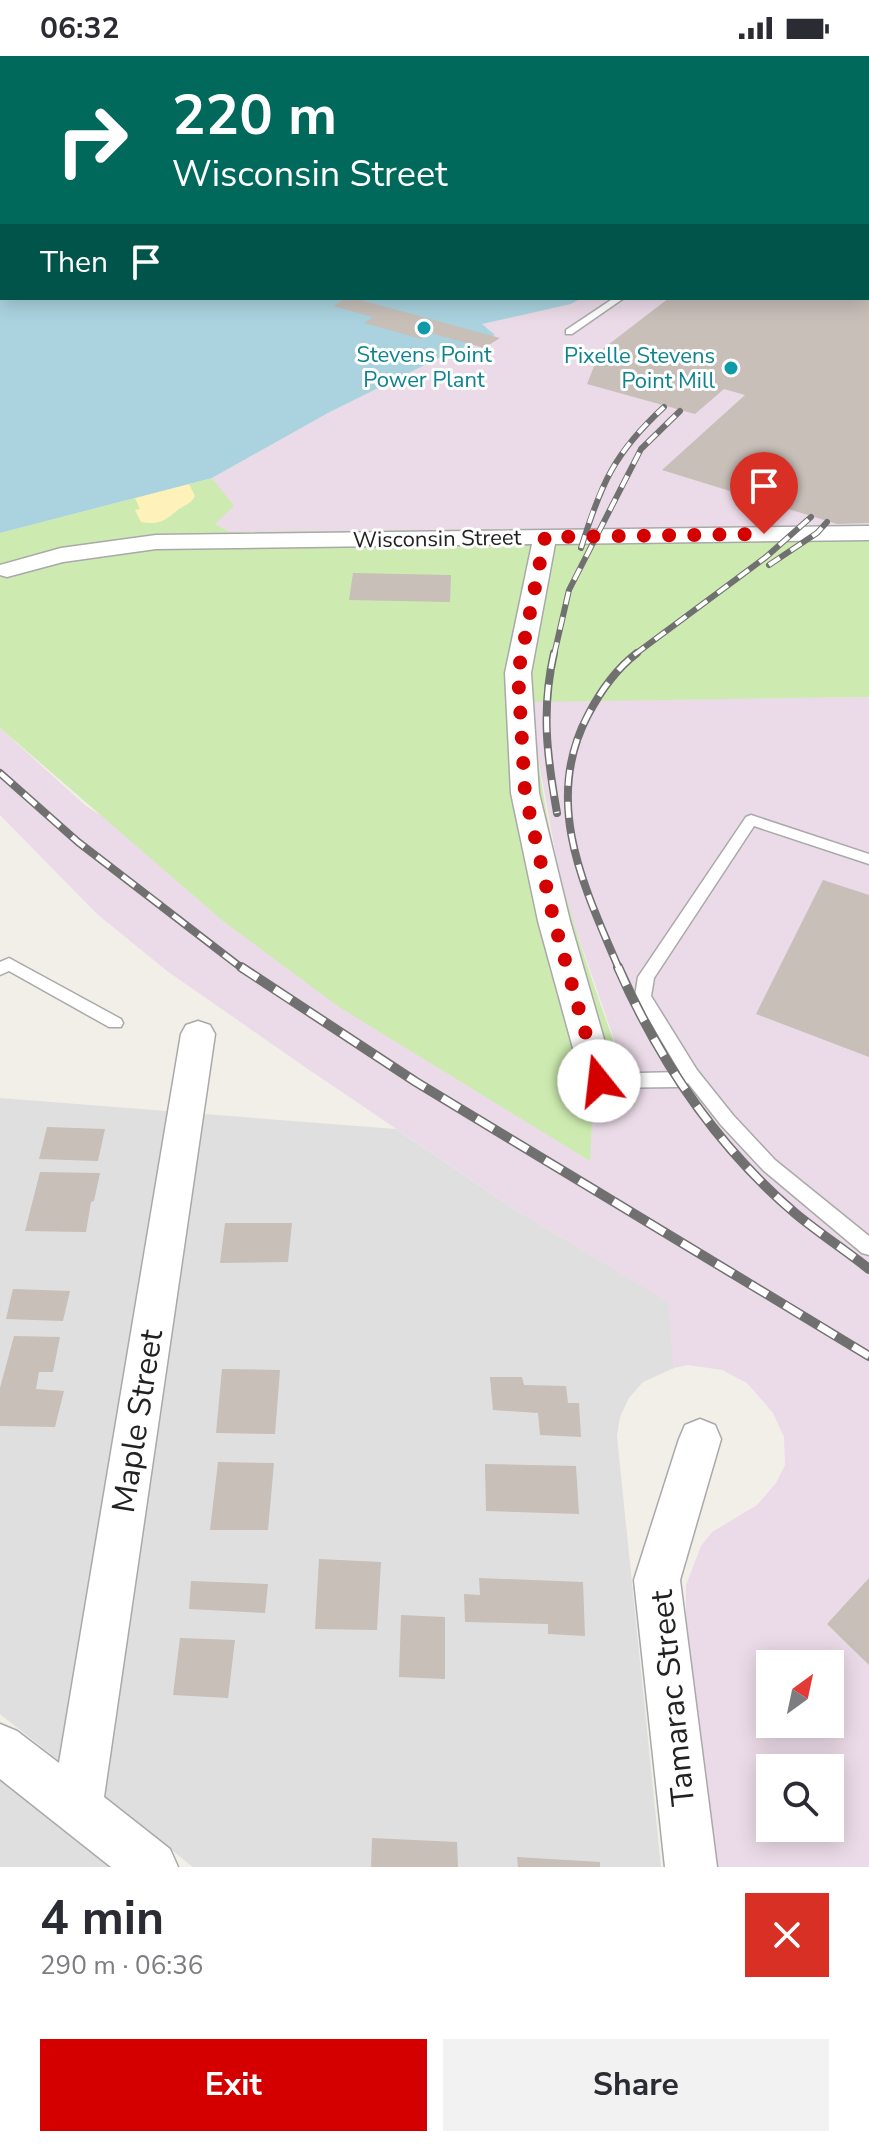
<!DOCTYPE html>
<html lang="en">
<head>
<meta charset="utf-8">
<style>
	:root { --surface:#fff; --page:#f2f2f3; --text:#2b2b33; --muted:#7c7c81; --accent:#d40000 }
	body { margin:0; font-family:"Nunito Sans",sans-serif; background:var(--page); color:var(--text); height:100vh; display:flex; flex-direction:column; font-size:30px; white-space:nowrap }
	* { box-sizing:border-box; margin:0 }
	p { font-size:26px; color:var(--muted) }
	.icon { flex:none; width:44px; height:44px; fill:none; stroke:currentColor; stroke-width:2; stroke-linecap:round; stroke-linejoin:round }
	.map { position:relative; height:1811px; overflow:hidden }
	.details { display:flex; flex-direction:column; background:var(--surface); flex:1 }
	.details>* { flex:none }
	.banner { position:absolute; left:0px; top:0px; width:870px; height:244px; box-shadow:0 4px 20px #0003; background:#00695c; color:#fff; overflow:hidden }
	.needle { width:52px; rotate:33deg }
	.buttons { position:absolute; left:756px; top:1594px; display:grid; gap:16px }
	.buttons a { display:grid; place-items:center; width:88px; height:88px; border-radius:0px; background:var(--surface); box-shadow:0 4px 20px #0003; font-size:40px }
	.pin { position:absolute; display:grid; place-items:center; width:68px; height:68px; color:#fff; margin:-82px -34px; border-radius:50% 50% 50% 0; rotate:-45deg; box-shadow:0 0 8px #0007 }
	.pin .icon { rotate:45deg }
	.me { position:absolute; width:88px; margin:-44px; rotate:344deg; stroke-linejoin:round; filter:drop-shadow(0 0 6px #0008) }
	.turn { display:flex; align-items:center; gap:28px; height:168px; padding:0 40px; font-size:36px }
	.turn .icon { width:104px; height:104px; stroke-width:2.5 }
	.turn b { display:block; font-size:56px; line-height:68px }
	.then { display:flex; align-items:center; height:76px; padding:0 40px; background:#0003; gap:16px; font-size:30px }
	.round { display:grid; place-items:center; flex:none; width:84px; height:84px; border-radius:0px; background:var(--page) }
	.head { display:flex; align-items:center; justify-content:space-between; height:136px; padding:0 40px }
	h1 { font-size:48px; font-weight:700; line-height:60px }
	.button { display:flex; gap:16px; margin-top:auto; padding:16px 40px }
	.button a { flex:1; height:92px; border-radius:0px; background:var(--accent); color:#fff; font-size:32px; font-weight:700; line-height:92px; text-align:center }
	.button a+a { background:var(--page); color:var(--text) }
	.status { display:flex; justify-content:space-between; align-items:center; height:56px; padding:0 40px; background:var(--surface); direction:ltr }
	.status svg { height:22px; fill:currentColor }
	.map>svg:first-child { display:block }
</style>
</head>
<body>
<div class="status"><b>06:32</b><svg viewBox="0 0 49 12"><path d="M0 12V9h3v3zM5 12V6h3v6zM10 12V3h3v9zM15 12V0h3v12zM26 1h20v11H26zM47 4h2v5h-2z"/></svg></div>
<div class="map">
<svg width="869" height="1811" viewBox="0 0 869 1811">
	<rect width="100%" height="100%" fill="#f2efe9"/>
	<path fill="#e0dfdf" d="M0 1042 396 1073 516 1154 669 1246 674 1312 643 1326 629 1342 620 1361 617 1380 661 1811H193L0 1658Z
		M0 1692 152 1811H0Z"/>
	<path fill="#ebdbe8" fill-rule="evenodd" d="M869 71V470L259 476H230L214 468 212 422 328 357 447 298 494 280 480 268 571 248 582 242H868Z
		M869 641V1811H717L686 1561V1529L701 1490 712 1476 757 1449 776 1427 785 1409 784 1381 773 1357 747 1327 722 1314 688 1309 674 1312 668 1246 516 1154 302 1009 167 915 97 858 0 759V672L86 750 592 1065 588 1044 637 1049 562 834 536 690 534 645ZM770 1608H830V1668H770ZM770 1712H830V1772H770Z"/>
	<path fill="#cdebb0" d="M212 422 234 450 215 468 230 476 869 470V641L534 646C539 790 589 916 637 1050L588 1045 592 1065 590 1105 339 951 223 865 0 672V477Z"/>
	<path fill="#fff1ba" d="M189 428 195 440C190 449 186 448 179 453 164 465 161 469 141 466L135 454 140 453 135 442Z"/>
	<path fill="#aad3df" d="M204 0H869V71L868 2H199Z
		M0 228 2 242H582L571 248 482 268 495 279 447 298 328 357 212 422 0 477Z"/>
	<path fill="#c7bfb8" d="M346 242H353L500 282 484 292 430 277 421 283 364 267 373 261 333 250Z
		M669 242H869V467L837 468 662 414 745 339 724 333 695 358 587 328 600 295Z
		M353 517 451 519 450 546 349 544Z
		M823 824 869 839V1001L756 958Z
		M47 1071 105 1073 98 1105 39 1103Z
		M40 1116 100 1117 94 1145 91 1146 86 1176 25 1175Z
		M225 1167H292L288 1206 220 1207Z
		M13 1233 70 1235 63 1265 6 1263Z
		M14 1280 60 1281 53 1316H39L36 1333 64 1335 55 1371 0 1370V1332Z
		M222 1313 280 1314 275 1378 216 1377Z
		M490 1321H522L524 1329 566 1330 568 1347H579L581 1381 540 1379 538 1357 493 1354Z
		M218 1406 274 1407 268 1474H210Z
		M485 1408 576 1410 579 1458 486 1455Z
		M319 1503 381 1506 377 1574 315 1573Z
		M479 1522 583 1526 585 1580 548 1578V1568L465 1566 464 1538 480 1539Z
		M869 1522V1609L827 1568Z
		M191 1525 268 1528 265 1557 189 1553Z
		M401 1559 445 1561V1623L399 1621Z
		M180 1582 235 1584 228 1642 173 1639Z
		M372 1782 457 1786 458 1811H371Z
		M517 1801 600 1806V1811H518Z"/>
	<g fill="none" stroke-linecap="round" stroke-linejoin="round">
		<g stroke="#a9a9a9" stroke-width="3">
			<path id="service" d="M868 91H869V95H868Z
				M614 242H624L572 278H566V274Z
				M751 759 869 798V808L754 770 654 922 651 940 697 1014 733 1059 775 1104 869 1180V1199L862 1197 763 1114 721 1069 688 1027 678 1031 599 1032 593 1030 590 1025 593 1020 599 1018 680 1016 635 940 638 921 746 761Z
				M9 902 121 963 123 967 121 971H109L9 915 0 919V906Z"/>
		</g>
		<g stroke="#a9a9a9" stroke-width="3">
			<path id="minor" d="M869 470V484L555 488 531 617 539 737 570 865 616 1025 611 1035 599 1039 587 1035 582 1025 538 865 511 737 505 617 532 488 156 493 63 506 7 521 0 519V509L61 492 156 479Z
				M198 965 210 969 215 978 104 1741 170 1793 178 1811H111L0 1723V1668L17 1675 59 1707 181 978 186 969Z
				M700 1363 715 1369 721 1383 680 1524 717 1811H665L634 1524 679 1383 685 1369Z"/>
		</g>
		<path stroke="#fa8072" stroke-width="2" stroke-dasharray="2 2" stroke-linecap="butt" d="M42 2 47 0"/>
		<use href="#service" fill="#fff" fill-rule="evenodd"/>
		<use href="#minor" fill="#fff" fill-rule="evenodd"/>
		<g stroke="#707070" stroke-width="6">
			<path id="rail-far2" d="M581 492C601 428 614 397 664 351
				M769 509 817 477 827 466
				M554 599 569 534 641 393 680 355
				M634 599 766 501 811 461"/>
		</g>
		<g stroke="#707070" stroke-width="8">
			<path id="rail-far1" d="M554 597C541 654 547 700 557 757
				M0 717 78 786 243 913
				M619 913C584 831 542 746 588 659 600 636 616 613 637 597"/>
		</g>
		<g stroke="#707070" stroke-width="10">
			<path id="rail" d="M241 911 416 1026 869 1300
				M618 911C659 1004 717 1091 796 1158 819 1177 845 1194 869 1213"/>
		</g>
		<use href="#rail-far2" stroke="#fff" stroke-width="4" stroke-dasharray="13" stroke-linecap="butt"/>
		<use href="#rail-far1" stroke="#fff" stroke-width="5" stroke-dasharray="16" stroke-linecap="butt"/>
		<use href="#rail" stroke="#fff" stroke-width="7" stroke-dasharray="20" stroke-linecap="butt"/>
	</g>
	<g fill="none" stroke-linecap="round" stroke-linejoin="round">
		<path stroke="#d40000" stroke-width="14" stroke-dasharray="0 25.2" d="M599 1025 554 865 525 737 518 617 545 481 764 478"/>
	</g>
	<g fill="#0f9aa8" stroke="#fff" stroke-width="3">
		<circle cx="424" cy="272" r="8"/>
		<circle cx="731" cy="312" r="8"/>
	</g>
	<g text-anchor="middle" stroke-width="6" stroke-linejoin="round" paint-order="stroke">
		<g font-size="22" fill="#0d838f" stroke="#fff">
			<text x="424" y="306">Stevens Point<tspan x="424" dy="25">Power Plant</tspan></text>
			<text x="715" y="307" text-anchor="end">Pixelle Stevens<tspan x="715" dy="25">Point Mill</tspan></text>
		</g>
		<g font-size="22" fill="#222" stroke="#fff">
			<text transform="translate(437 482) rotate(-1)" y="8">Wisconsin Street</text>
		</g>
		<g font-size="32" fill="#222" stroke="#fff">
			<text transform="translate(137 1365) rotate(-81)" y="11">Maple Street</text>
			<text transform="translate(672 1642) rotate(-96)" y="11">Tamarac Street</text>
		</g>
	</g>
</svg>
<div class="buttons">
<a><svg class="needle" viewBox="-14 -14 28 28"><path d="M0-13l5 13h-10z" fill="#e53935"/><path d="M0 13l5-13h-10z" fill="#7c7c81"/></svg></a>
<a><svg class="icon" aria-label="search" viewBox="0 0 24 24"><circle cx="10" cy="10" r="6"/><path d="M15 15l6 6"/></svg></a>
</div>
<div class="pin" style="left:764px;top:478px;background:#d93025"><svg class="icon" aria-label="arrive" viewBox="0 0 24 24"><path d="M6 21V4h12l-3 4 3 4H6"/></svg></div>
<svg class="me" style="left:599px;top:1025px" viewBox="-20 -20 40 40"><circle r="19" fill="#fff"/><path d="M0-13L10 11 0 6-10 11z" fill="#d40000"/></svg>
<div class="banner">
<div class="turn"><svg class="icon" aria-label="right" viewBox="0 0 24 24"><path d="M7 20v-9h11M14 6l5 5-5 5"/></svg><div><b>220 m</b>Wisconsin Street</div></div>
<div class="then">Then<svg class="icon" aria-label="arrive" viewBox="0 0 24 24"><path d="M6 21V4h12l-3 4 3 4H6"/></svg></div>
</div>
</div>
<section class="details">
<div class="head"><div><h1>4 min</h1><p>290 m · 06:36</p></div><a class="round" style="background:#d93025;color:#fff"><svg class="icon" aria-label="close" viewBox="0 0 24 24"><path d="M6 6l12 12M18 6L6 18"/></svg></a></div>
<div class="button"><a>Exit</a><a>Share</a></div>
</section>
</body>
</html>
